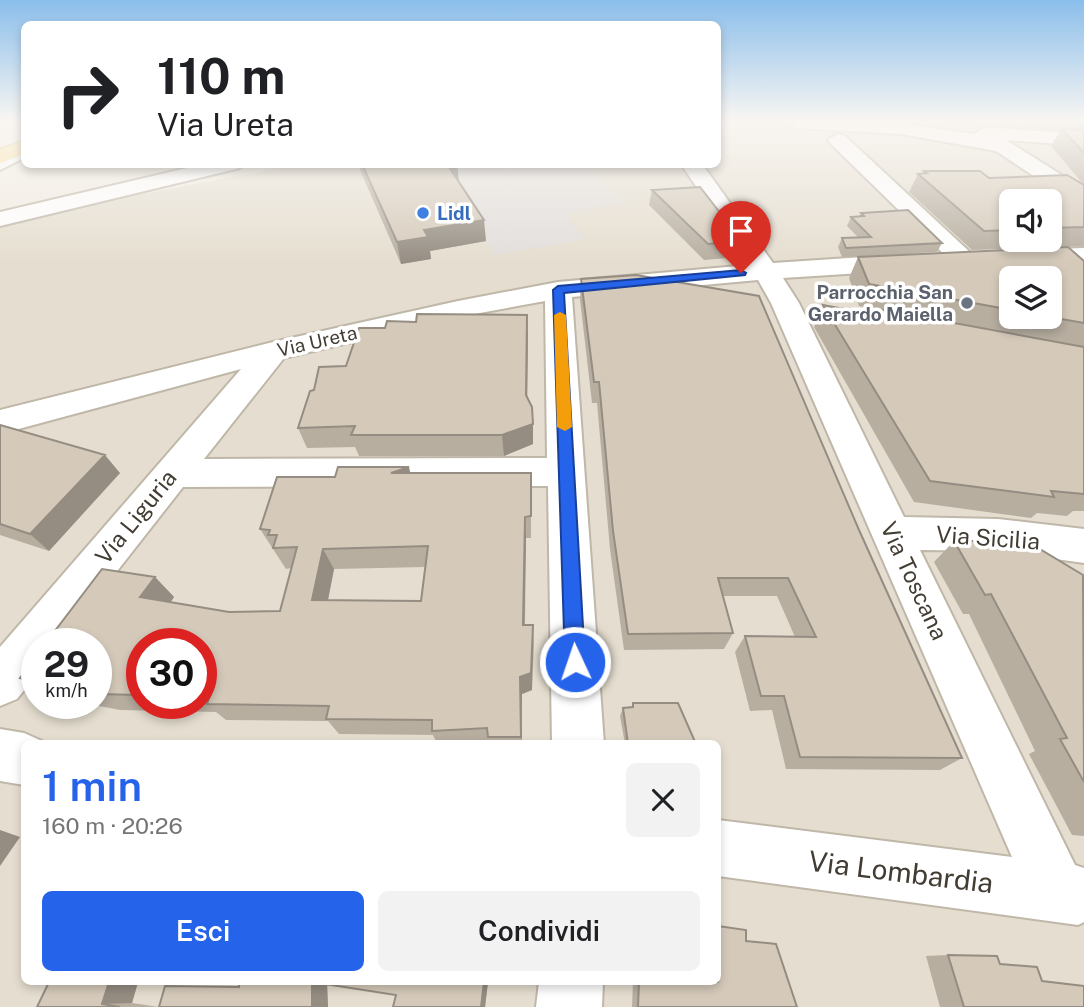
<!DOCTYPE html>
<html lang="it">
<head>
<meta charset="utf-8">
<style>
	:root { --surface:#fff; --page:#f2f2f2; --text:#202124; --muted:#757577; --accent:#2563eb }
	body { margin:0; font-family:"Public Sans",sans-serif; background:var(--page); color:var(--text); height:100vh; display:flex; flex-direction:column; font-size:26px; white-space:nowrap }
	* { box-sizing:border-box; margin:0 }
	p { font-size:23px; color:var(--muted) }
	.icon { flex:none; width:38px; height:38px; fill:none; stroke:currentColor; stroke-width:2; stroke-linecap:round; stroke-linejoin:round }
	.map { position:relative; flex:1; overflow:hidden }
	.panel { position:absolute; left:21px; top:740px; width:700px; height:245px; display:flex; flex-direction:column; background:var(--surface); border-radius:10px; box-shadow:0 4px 10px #0003 }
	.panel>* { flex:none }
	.top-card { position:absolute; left:21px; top:21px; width:700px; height:147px; border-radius:10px; box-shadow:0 4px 10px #0003; background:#fff; color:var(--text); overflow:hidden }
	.fabs { position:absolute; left:999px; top:189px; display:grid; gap:14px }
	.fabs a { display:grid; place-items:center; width:63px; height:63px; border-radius:10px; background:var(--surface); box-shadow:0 4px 10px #0003; font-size:35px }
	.speed { position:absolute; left:21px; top:628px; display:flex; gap:14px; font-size:35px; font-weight:700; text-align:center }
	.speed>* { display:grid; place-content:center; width:91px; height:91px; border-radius:50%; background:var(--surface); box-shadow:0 4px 10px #0003; line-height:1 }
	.speed small { font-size:18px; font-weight:400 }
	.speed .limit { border:10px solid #d22; background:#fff; color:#111 }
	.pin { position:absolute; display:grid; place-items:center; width:60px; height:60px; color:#fff; margin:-72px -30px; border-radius:50% 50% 50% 0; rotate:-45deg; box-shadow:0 0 7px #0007 }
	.pin .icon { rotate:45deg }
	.me { position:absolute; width:77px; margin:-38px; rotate:357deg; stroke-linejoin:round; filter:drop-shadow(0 0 5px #0008) }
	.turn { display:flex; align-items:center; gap:24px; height:147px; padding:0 21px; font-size:32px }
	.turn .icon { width:91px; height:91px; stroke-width:2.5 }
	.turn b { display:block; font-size:49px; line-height:60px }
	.round { display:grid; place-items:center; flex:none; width:74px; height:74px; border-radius:10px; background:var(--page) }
	.summary { display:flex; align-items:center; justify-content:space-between; height:119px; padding:0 21px }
	h1 { font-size:42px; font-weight:600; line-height:52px; color:var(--accent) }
	.action { display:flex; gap:14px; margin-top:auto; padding:14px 21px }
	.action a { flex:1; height:80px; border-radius:10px; background:var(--accent); color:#fff; font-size:28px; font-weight:600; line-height:80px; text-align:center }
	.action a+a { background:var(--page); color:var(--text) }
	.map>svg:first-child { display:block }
</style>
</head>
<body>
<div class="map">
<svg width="1084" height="1007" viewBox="0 0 1084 1007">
	<rect width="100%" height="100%" fill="#f1ece2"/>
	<path fill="#e5ded0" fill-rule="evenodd" d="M718 122H1084V1007H0V227L89 204 295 165 718 164ZM1012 201H1050V240H1012ZM1012 278H1050V317H1012ZM37 644H96V704H37ZM142 644H201V704H142ZM24 744H718V982H24Z"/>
	<path fill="#e1dedb" d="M448 165H586L624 203 565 213 585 239 495 255 456 186 462 184Z"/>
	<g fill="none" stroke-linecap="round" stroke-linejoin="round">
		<g stroke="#bfb7a8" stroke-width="4">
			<path id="minor" d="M787 122H893L974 134 985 127 1084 134V146L1006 140 1084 189V206L1076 204 996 151 901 134 796 128Z
				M838 134 845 136 973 255 977 260 973 265 964 268 955 265 831 144 828 140Z
				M24 144V158L0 170V155Z
				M204 164H243L240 168 0 226V212Z
				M681 164H702L773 263 909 254 918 257 922 262 918 267 909 270 783 278 799 303 904 517 998 519 1084 529V563L998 551 920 550 1075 865 1084 868V922L1078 925 718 876V820L1012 857 771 303 758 280 572 297 604 744H552L548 486 183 487 60 644H37V674L17 699 0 706V647L241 369 0 434V410L273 342 458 301 558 282 749 265ZM545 301 547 458 204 459 284 358 458 317Z
				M1084 248V264L1025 266 1016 263 1012 258 1016 253 1025 250Z
				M0 729 24 733 42 741 44 744H24V785L0 781Z
				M539 982H603L602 1007H536Z"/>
		</g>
		<g stroke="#e2b95f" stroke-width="4">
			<path id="major" d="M24 141V154L0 163V150Z"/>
		</g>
		<use href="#minor" fill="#fff" fill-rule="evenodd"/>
		<use href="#major" fill="#fddc8e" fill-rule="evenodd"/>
	</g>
	<path fill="#b7aea0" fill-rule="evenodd" d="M992 122H1084V185L1051 146 1061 130 994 125Z
		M359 164H457L458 181 486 241 430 251 431 259 401 264 360 170Z
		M924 171 989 178 1084 185V246L972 250 909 192 918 174 923 173ZM1012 201H1050V240H1012Z
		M652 190 742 241 738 257 704 260 649 205Z
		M861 213 942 243 937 252 842 257 838 247 842 238 858 237 847 226 851 217 860 216Z
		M858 257 1084 261V511H1073L1067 516 1037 513 1031 518 914 502 814 327 823 305 875 315 877 310 859 306 849 278ZM1012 278 1050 317H1012Z
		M581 279 859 530 962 758 940 770 786 769 772 710 750 711 735 652 745 636 795 637 777 596H723L733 633 724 649 624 650 610 549 597 403H592L580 299Z
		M527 315V396L533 444 504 456H359L355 447 307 448 298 428 314 390 346 366 416 322Z
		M0 425 120 473 49 551 0 535Z
		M410 473H531V538H526L525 625H533L534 644 532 690 522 694V744H437L433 735 339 734 328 721 226 720 216 712 120 710 89 704H96V644L155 577 174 597 170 602 229 612 280 611 291 568 286 569 260 529 335 477ZM425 567 421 601 328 600 334 569ZM142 644H201V704H142Z
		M954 541 1084 577V836L1072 835 1029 754 1035 751 969 614H963L934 562Z
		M37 655V688L20 678Z
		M633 703 696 744H625L620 716 623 708 632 707Z
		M746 941 797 1007H632L633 982H718Z
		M948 955 1000 964 1042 981 1084 1007H940L926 956Z
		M49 982H138L132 1003 159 1007 165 986 239 987V982H488L485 1007H393L396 995 327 984 328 1007H37Z"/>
	<path fill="#958d82" d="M447 164H457L459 183Z
		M484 220 486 241 430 251 431 259 401 264 397 242 424 230Z
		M527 315 528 336 527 416 526 395Z
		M533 424V444L504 456 502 435Z
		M105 455 120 473 49 551 30 534Z
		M409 467 414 489 391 473Z
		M525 517 526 538 524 644 523 625Z
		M323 549 334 569 324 620 312 600Z
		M155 577 174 597 161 617 140 597Z
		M533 625 532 690 522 694 521 744 520 677Z
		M0 830 20 837 0 866Z
		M109 982H138L132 1003 102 1004Z
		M312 982H327L328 1007H312Z
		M484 982H488L485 1007H481Z"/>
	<path fill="#d5caba" stroke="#958d82" stroke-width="2" fill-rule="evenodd" d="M1062 129 1084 130V153Z
		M362 164H447L484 220 424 230 428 237 397 242Z
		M924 171H980L989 178 1067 175 1084 185V227L1050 228V201H1012V230L984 231 918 174 927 173Z
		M700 187 742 241 708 244 652 190Z
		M908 210 942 243 846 248 842 238 871 237 851 217 864 216 861 213Z
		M1068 247 1084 261V323L1050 317V278H1012V310L869 284 858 257Z
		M636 275 759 296 859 530 962 758 800 757 784 696H761L745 636 816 637 788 578H718L733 633 628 634 613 531 599 382H594L581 279Z
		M823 305 881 316 878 309 1084 347V494L1051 491 1054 497 930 481Z
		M417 314 527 315 526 395 532 407 533 424 502 435H351L355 426 298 428 310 391 314 390 319 367 346 366 359 328H385L387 321 416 322Z
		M0 425 105 455 30 534 0 524Z
		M338 467H409L391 473H531V516L525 517 523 625H533L531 673 520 677 521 737H488L487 728 432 731V720L326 719 329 706 207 704 210 696H201V644H142V695L96 694V644H45L102 569 155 577 140 597 229 612 280 611 297 547 273 548 277 535H268L270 530 260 529 277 477H335ZM428 546 421 601 312 600 323 549Z
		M954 541H1017L1033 545 1083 575 1084 782 1060 739 1067 738 991 594 985 595Z
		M37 655V682L20 678Z
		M633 703H678L696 744H628L623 708 633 707Z
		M718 926 746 930V941L776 944 797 1007H638L639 982H718Z
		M948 955 997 956 1000 964 1037 967 1042 981 1084 986V1007H964Z
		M49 982H109L102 1004 120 1007H37Z
		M239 982H312V1007H159L165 986 239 987Z
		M312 982H484L481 1007H393L396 995Z"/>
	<linearGradient id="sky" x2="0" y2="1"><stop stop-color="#8abeeb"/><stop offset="0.46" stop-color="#f9f6f2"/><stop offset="1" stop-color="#f9f6f2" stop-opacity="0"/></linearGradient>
	<rect width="1084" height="263" fill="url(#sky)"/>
	<path fill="#2563eb" stroke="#184099" stroke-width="2" d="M741 270 746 273 745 275 564 293 585 662 582 669 575 671 568 669 565 662 553 290 558 286Z"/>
	<path fill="#f59e0b" d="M560 312 566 315 572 427 565 431 557 427 554 315Z"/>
	<circle fill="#3f7fe0" stroke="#fff" stroke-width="2.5" cx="423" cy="213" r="7"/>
	<circle fill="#6b7280" stroke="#fff" stroke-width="2.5" cx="967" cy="303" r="7"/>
	<g text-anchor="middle" stroke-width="7" stroke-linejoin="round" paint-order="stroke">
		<g font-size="19" font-weight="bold" fill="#366cbe" stroke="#fff" text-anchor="start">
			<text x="437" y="220">Lidl</text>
		</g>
		<g font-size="19" font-weight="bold" fill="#5b616d" stroke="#fff" text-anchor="end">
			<text x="953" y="299">Parrocchia San<tspan x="953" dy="22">Gerardo Maiella</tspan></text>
		</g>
		<g font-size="19" fill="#423c33" stroke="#fff">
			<text transform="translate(317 341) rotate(-13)" y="7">Via Ureta</text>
		</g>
		<g font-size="23" fill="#423c33" stroke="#fff">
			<text transform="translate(136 517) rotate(-51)" y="8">Via Liguria</text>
			<text transform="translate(988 538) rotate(4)" y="8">Via Sicilia</text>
			<text transform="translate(914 581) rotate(65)" y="8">Via Toscana</text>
		</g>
		<g font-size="28" fill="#423c33" stroke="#fff">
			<text transform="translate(901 872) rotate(7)" y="10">Via Lombardia</text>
		</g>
	</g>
</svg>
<div class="fabs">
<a><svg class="icon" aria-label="sound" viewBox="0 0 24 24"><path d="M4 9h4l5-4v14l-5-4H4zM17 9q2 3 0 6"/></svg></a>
<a><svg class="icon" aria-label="layers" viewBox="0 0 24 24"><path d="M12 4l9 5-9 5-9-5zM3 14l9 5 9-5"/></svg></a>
</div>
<div class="speed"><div>29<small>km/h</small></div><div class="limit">30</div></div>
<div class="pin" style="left:741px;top:273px;background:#d93025"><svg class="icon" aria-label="arrive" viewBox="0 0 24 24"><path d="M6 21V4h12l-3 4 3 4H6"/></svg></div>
<svg class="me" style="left:575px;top:662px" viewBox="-20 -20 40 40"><circle r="17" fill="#2563eb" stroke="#fff" stroke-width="3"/><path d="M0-11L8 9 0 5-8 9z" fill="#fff"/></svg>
<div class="top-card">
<div class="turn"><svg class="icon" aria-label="right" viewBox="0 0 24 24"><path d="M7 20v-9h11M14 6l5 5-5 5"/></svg><div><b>110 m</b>Via Ureta</div></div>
</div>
<section class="panel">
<div class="summary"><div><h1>1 min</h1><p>160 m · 20:26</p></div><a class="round"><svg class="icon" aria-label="close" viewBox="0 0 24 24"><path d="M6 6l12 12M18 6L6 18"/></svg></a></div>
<div class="action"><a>Esci</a><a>Condividi</a></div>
</section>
</div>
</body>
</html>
